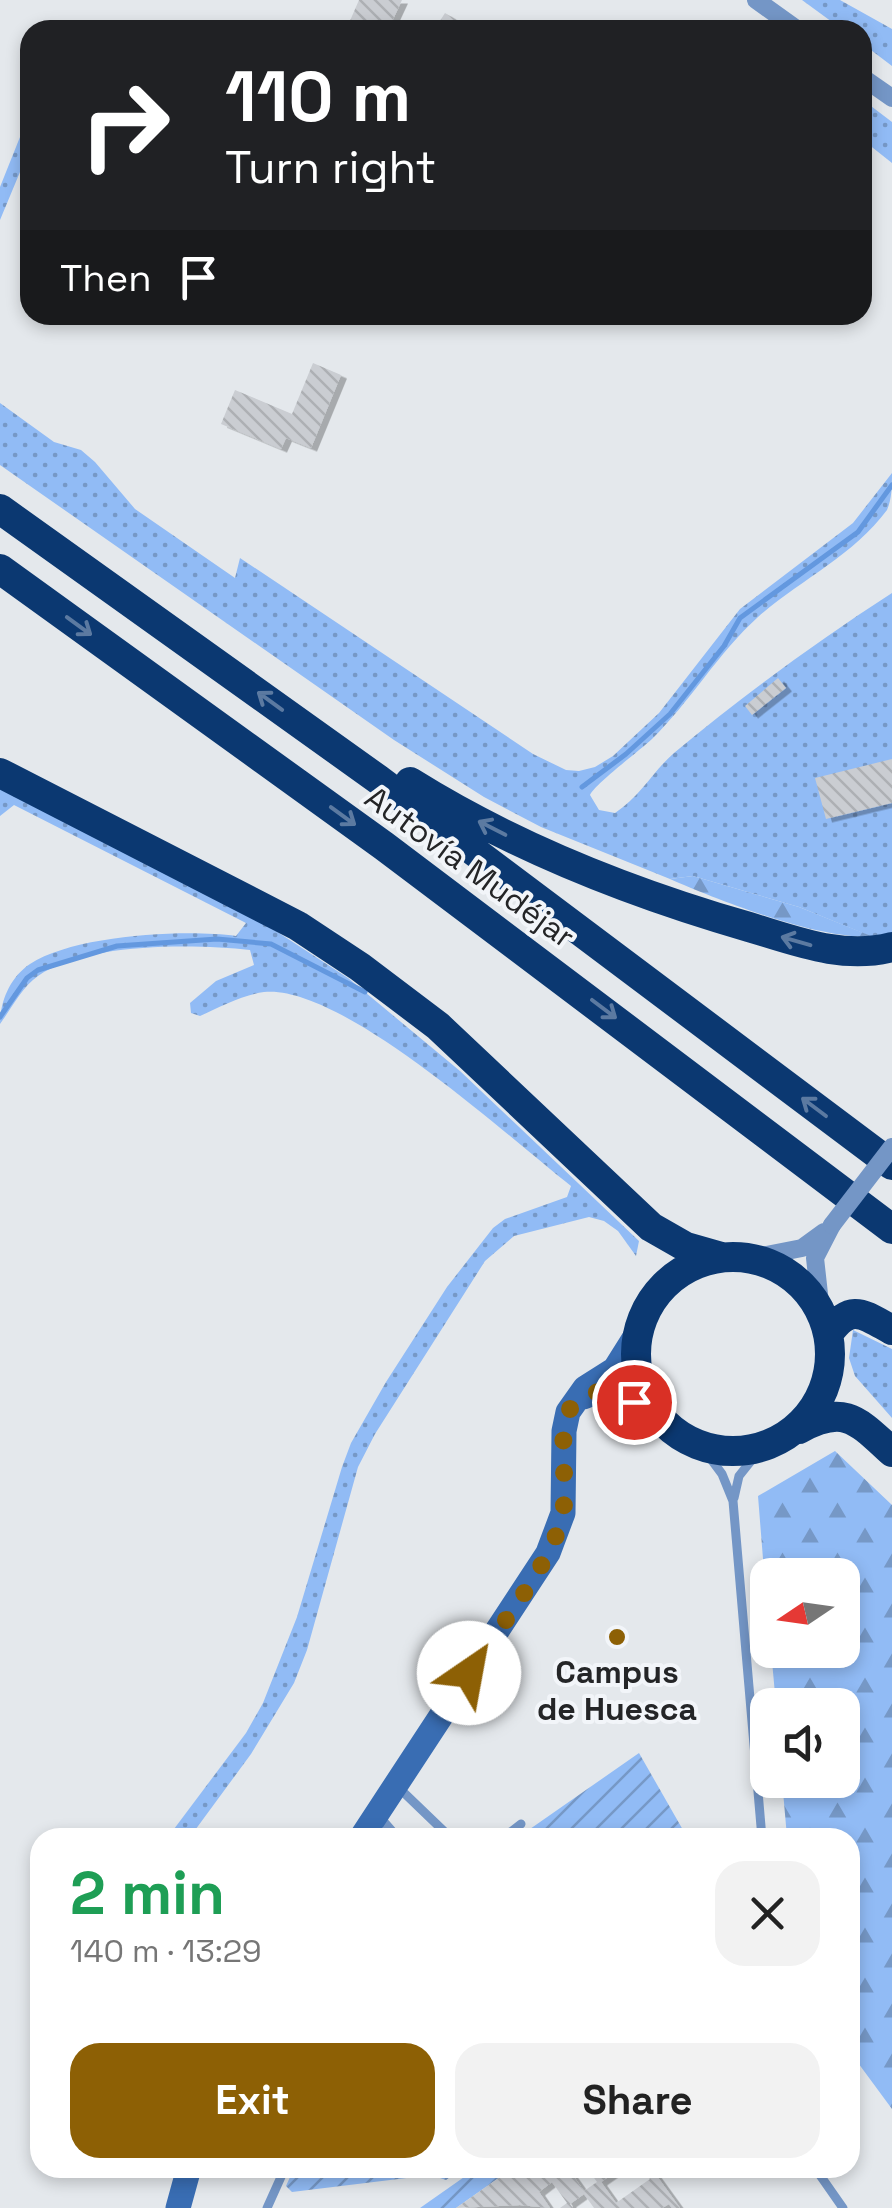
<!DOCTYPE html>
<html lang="en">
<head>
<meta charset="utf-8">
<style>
	:root { --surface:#fff; --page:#f2f2f2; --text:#222; --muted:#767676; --accent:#8d6005 }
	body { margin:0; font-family:"Space Grotesk",sans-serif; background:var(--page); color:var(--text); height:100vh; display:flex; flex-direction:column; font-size:38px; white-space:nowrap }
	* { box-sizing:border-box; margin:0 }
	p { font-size:32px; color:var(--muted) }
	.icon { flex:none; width:55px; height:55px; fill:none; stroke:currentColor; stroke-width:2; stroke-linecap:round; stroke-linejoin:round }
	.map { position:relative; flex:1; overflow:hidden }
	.drawer { position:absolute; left:30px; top:1828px; width:830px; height:350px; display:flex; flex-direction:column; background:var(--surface); border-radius:30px; box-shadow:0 5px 15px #0003 }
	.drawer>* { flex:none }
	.hud { position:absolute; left:20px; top:20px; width:852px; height:305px; border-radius:30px; box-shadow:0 5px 15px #0003; background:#202124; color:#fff; overflow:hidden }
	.needle { width:65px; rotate:257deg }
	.fabs { position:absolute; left:750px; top:1558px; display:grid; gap:20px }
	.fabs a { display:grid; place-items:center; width:110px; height:110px; border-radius:20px; background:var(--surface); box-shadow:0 5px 15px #0003; font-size:50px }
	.pin { position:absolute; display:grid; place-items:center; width:85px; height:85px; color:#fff; margin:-42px; border:5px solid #fff; border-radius:50%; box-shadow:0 2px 10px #0007 }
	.me { position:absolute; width:110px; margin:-55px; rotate:33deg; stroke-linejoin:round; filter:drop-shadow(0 0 8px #0008) }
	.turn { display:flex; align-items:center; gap:35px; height:210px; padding:0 40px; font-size:45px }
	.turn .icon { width:130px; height:130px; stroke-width:2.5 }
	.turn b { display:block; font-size:70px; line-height:85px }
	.then { display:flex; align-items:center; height:95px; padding:0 40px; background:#0003; gap:20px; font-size:38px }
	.round { display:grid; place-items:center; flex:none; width:105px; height:105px; border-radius:30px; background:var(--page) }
	.summary { display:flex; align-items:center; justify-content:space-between; height:170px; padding:0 40px }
	h1 { font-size:60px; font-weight:700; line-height:75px; color:#1e9e55 }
	.cta { display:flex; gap:20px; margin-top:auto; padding:20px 40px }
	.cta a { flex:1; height:115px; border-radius:30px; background:var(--accent); color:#fff; font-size:40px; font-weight:700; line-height:115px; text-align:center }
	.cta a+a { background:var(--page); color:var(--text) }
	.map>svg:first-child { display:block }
</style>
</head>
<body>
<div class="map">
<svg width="892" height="2208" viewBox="0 0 892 2208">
	<defs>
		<pattern id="grass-dots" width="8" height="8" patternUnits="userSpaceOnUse" patternTransform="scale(2.5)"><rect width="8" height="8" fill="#91bbf5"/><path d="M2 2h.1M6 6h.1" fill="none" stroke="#7698c6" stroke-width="1.8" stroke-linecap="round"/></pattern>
		<pattern id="forest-firs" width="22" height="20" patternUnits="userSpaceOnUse" patternTransform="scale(2.5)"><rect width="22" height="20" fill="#91bbf5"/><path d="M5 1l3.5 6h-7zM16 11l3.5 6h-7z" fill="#7698c6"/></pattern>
		<pattern id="garden-furrows" width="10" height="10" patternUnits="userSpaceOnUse" patternTransform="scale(2.5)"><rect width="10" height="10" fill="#91bbf5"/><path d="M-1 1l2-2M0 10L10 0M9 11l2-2" fill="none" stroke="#7698c6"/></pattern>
		<pattern id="building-back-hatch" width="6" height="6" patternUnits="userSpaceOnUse" patternTransform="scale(2.5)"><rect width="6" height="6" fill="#cacdd2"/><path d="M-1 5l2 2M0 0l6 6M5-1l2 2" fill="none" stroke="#adb0b4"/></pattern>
		<filter id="shadow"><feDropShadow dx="6" dy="3.5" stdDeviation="0" flood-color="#0004"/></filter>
	</defs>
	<rect width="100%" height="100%" fill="#e4e8ec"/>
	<path fill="url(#grass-dots)" d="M802 0H840L892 29V66L863 44 862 30H843Z
		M863 100 892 122V163L863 140Z
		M30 112V148L0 220V187Z
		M0 403 54 442 81 450 95 462 135 509 235 578 240 558 533 754 566 770 579 771 595 767 613 756 659 713 740 609 853 523 892 473C892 485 892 499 887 510 853 556 800 580 758 617 718 653 690 702 652 739 639 751 595 784 590 795L599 810 615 813C641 796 652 772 674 753 744 695 816 642 892 593V934L875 938 799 907 693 876 670 879 541 827 484 797 394 740 0 465Z
		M0 786 259 920 348 978 460 1071 639 1241 636 1256 618 1231 604 1221 589 1217 514 1236 485 1261 375 1434 358 1467 307 1650 294 1683 251 1754 190 1837H168L246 1733 263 1703 297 1617 342 1467 351 1443 386 1382 447 1287 493 1228 505 1219 567 1197 571 1186C508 1137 342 984 264 992 242 995 220 1007 200 1016L191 1013 190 1003 216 981 254 965 250 950C194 944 87 942 38 976 22 987 11 1009 0 1024 0 1002 10 977 30 964 75 935 184 929 236 936L246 923 14 805 0 816Z
		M853 1330 892 1349V1418L855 1376 849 1358Z"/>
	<path fill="url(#forest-firs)" d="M693 876 799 907 871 936C822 941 718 900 670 879Z
		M835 1451 892 1505V2109L850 2052V1838L787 1837 782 1780H842V1705H776L771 1650H842V1575H768L767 1609 758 1496Z"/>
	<path fill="url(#garden-furrows)" d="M639 1753 687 1837H518L530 1829Z
		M294 2168H463L446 2180 431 2175 292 2192 286 2186Z
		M477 2168H513L456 2208H420Z"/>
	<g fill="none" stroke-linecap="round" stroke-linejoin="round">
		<path stroke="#6398df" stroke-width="5" d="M582 787 626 754 670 714 724 646 740 618 858 532 892 485
			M0 1017 27 978 38 970 117 946 217 939 271 944 365 992"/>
	</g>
	<path fill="url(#building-back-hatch)" filter="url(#shadow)" d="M359 0H402L388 30H346Z
		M445 13 460 22 456 30H434Z
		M313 363 341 375 311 448 286 438 281 449 221 424 235 390 292 414Z
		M778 678 786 688 752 715 745 706Z
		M892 759V803L826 819 815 778Z
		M513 2168H573L569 2170 584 2191 597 2182 587 2168H621L601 2182 616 2203 650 2179 642 2168H651L680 2208H672L669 2204 662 2208H594L584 2194 570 2204 573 2208H560L567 2203 552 2182 539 2192 550 2208 520 2205 456 2208Z"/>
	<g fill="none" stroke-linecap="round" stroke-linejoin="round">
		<path stroke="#7496c6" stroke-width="9" d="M702 1447 722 1474 733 1501 762 1838
			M734 1498 739 1476 762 1447
			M399 1788 451 1838
			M378 1815 398 1838
			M503 1838 521 1824
			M815 2168 843 2208
			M267 2208 285 2168"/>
		<path stroke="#7496c6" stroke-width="18" d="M756 0 798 30
			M862 77 892 98
			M751 1258 802 1248 824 1232
			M821 1312 815 1258 832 1225"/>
		<path stroke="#396db3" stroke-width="25" d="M584 1397C621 1378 645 1409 673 1431
			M361 1838 548 1553 563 1513 564 1431 568 1412 585 1388 615 1369 637 1334
			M178 2208 189 2168"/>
		<path stroke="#0b3871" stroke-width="30" d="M0 509 379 780 892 1165
			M0 569 384 846 892 1229
			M0 773 298 926 360 967 438 1026 651 1227 686 1247 721 1257
			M410 782C514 847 631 893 749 927 796 941 843 960 892 947
			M636 1354a97 97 0 1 1 194 0a97 97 0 1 1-194 0Z
			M828 1334C851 1302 863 1314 892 1330
			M799 1429C845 1404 857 1420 892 1452"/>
		<path stroke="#7496c6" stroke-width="18" d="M832 1225 892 1147"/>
	</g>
	<defs><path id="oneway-shaft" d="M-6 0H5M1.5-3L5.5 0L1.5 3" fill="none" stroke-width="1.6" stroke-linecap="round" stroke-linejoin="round" transform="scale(2.5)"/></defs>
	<g stroke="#5c7aa1">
		<use href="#oneway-shaft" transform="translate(79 626) rotate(36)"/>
		<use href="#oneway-shaft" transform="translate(270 701) rotate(-144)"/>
		<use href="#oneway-shaft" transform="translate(343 816) rotate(36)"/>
		<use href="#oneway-shaft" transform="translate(492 828) rotate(-153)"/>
		<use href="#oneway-shaft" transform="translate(796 941) rotate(-164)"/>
		<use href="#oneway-shaft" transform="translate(604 1009) rotate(37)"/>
		<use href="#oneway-shaft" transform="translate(814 1107) rotate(-143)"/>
	</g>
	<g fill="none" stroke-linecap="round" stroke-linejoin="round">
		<path stroke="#8d6005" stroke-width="18" stroke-dasharray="0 32.4" d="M469 1673C496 1631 555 1560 563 1512 569 1477 555 1437 572 1405 595 1390 610 1384 634 1402"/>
	</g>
	<circle fill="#8d6005" stroke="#f2f5f9" stroke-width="4" cx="617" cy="1637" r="10"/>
	<g text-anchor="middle" stroke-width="8" stroke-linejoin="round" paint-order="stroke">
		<g font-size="32" fill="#242527" stroke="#f2f5f9">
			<text transform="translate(470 867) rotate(36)" y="11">Autovía Mudéjar</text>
		</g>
		<g font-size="32" font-weight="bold" fill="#242527" stroke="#f2f5f9">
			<text x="617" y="1683">Campus<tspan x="617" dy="37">de Huesca</tspan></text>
		</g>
	</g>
</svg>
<div class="fabs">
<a><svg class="needle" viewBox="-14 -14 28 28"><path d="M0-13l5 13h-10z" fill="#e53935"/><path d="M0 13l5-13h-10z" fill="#767676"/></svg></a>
<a><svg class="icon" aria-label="sound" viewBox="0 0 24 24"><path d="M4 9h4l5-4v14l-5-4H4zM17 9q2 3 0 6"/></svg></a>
</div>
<div class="pin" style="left:634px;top:1402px;background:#d93025"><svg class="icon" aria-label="arrive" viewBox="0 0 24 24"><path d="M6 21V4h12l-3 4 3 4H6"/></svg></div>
<svg class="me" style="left:469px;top:1673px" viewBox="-20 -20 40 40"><circle r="19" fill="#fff"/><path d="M0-13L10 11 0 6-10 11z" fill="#8d6005"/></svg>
<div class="hud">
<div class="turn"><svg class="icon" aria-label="right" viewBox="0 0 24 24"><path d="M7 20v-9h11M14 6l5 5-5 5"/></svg><div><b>110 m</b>Turn right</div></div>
<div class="then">Then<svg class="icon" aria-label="arrive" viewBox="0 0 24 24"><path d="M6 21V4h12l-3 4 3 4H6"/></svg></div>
</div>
<section class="drawer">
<div class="summary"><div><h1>2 min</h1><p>140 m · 13:29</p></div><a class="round"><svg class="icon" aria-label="close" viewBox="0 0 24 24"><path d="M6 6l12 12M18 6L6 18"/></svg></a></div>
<div class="cta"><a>Exit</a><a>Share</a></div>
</section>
</div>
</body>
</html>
